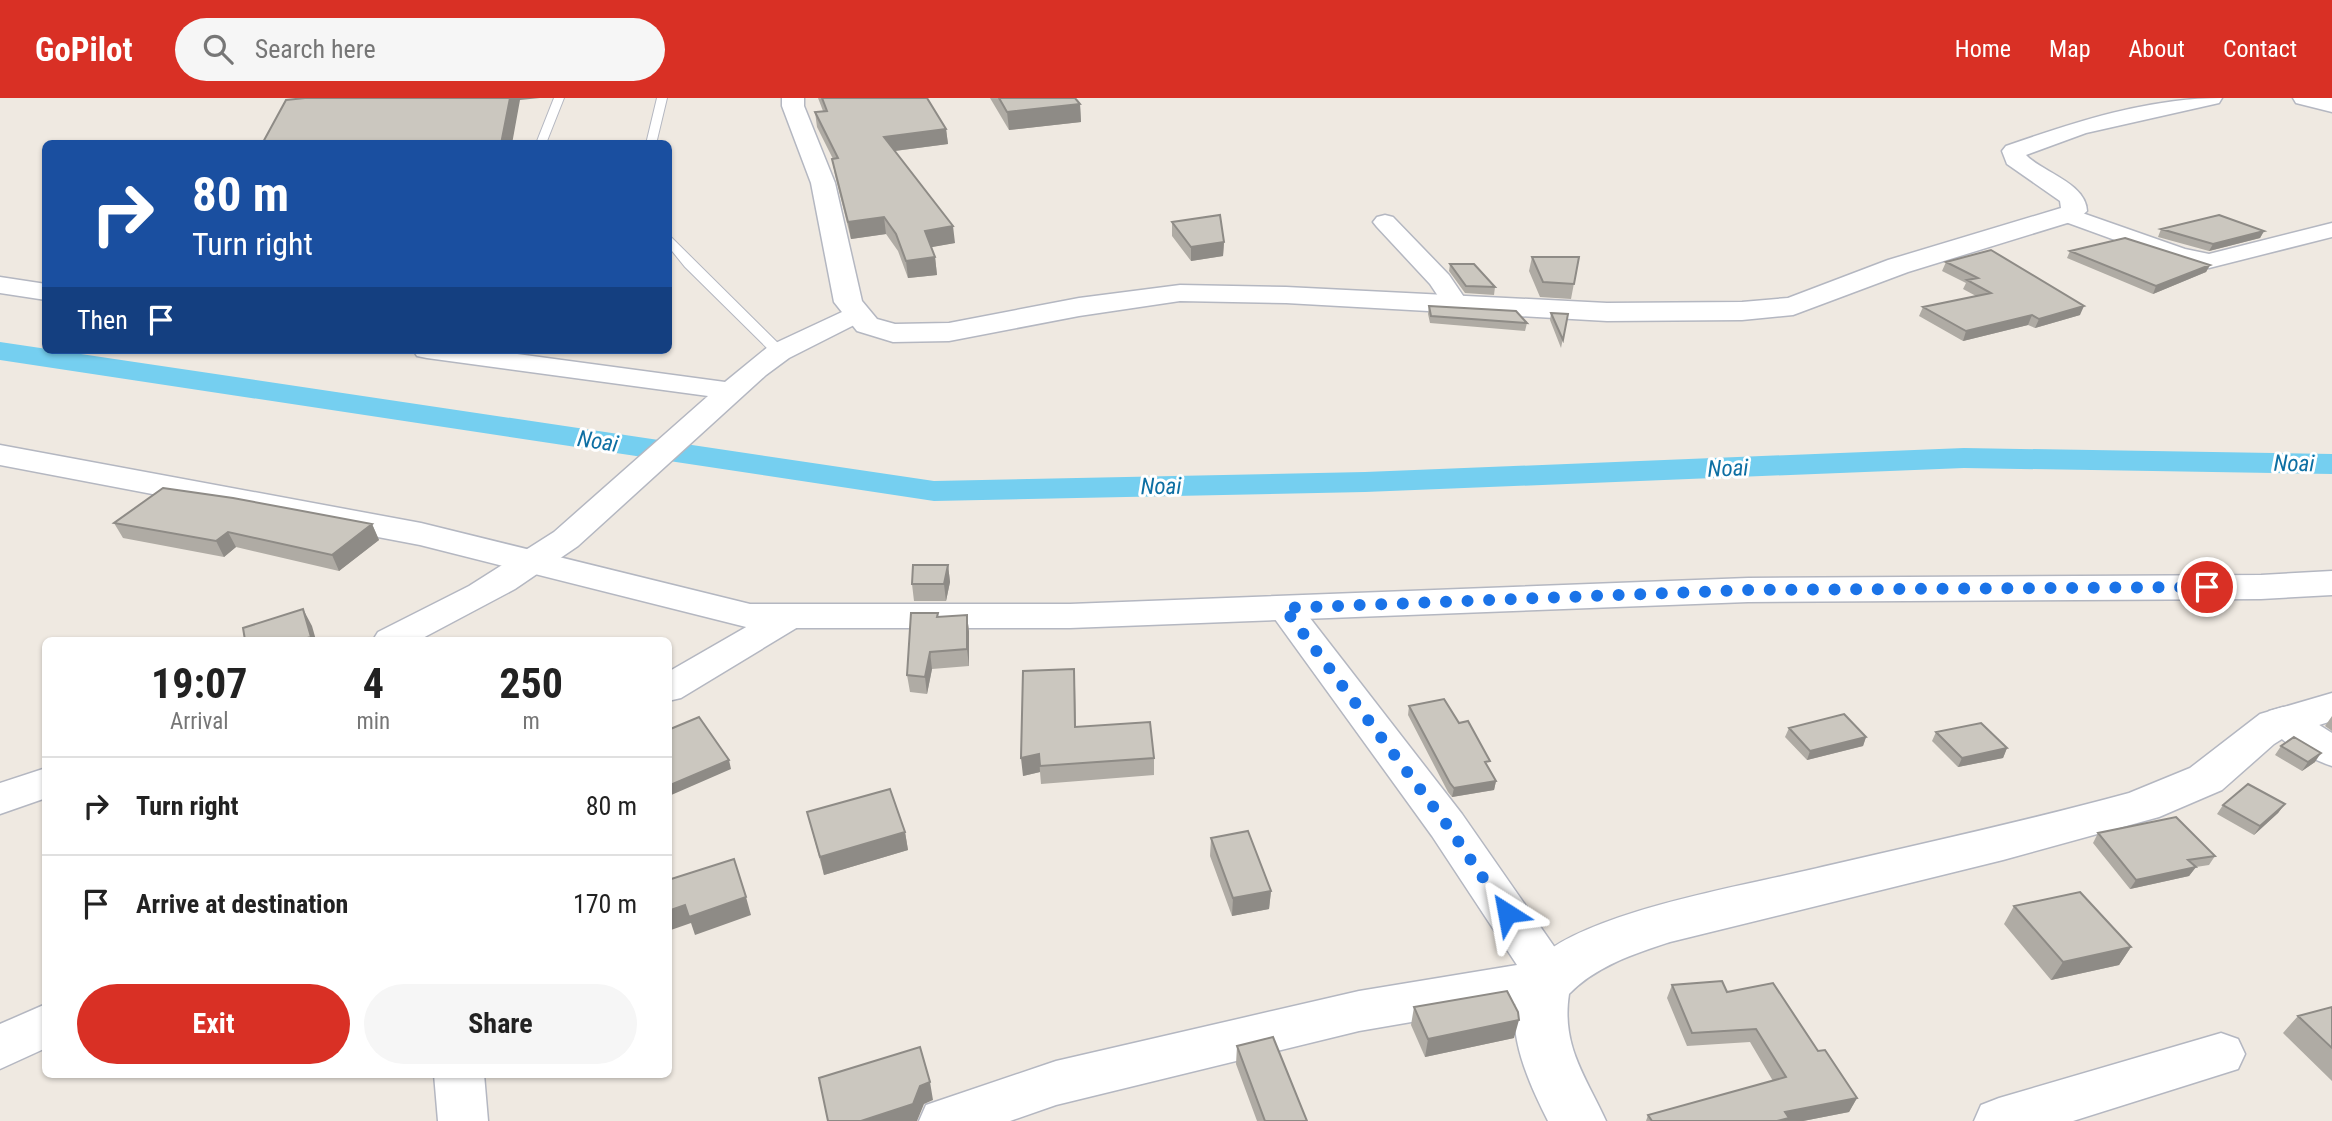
<!DOCTYPE html>
<html lang="en">
<head>
<meta charset="utf-8">
<style>
	:root { --surface:#fff; --page:#f6f6f6; --text:#222; --muted:#767676; --line:#e0e0e0; --accent:#d93025 }
	body { margin:0; font-family:"Roboto Condensed",sans-serif; background:var(--page); color:var(--text); height:100vh; display:flex; flex-direction:column; font-size:26px; white-space:nowrap }
	* { box-sizing:border-box; margin:0 }
	p { font-size:23px; color:var(--muted) }
	.icon { flex:none; width:38px; height:38px; fill:none; stroke:currentColor; stroke-width:2; stroke-linecap:round; stroke-linejoin:round }
	.map { position:relative; flex:1; overflow:hidden }
	.drawer { position:absolute; left:42px; top:539px; width:630px; height:441px; display:flex; flex-direction:column; background:var(--surface); border-radius:10px; box-shadow:0 2px 5px #0004 }
	.drawer>* { flex:none }
	.top-card { position:absolute; left:42px; top:42px; width:630px; height:214px; border-radius:10px; box-shadow:0 2px 5px #0004; background:#1a4fa0; color:#fff; overflow:hidden }
	.pin { position:absolute; display:grid; place-items:center; width:60px; height:60px; color:#fff; margin:-30px; border:4px solid #fff; border-radius:50%; box-shadow:0 2px 7px #0007 }
	.me { position:absolute; width:77px; margin:-38px; rotate:326deg; stroke-linejoin:round; filter:drop-shadow(0 0 5px #0008) }
	.turn { display:flex; align-items:center; gap:24px; height:147px; padding:0 35px; font-size:32px }
	.turn .icon { width:91px; height:91px; stroke-width:2.5 }
	.turn b { display:block; font-size:49px; line-height:60px }
	.then { display:flex; align-items:center; height:66px; padding:0 35px; background:#0003; gap:14px; font-size:26px }
	.eta { display:flex; justify-content:space-evenly; align-items:center; height:119px; text-align:center }
	.eta b { font-size:42px; font-weight:700; line-height:49px }
	.cta { display:flex; gap:14px; margin-top:auto; padding:14px 35px }
	.cta a { flex:1; height:80px; border-radius:42px; background:var(--accent); color:#fff; font-size:28px; font-weight:700; line-height:80px; text-align:center }
	.cta a+a { background:var(--page); color:var(--text) }
	ul { padding:0; list-style:none }
	li { display:flex; align-items:center; gap:21px; height:98px; padding:0 35px; border-top:2px solid var(--line) }
	li div { flex:1 }
	li b { display:block; font-size:26px }
	li em { font-style:normal }
	header { display:flex; align-items:center; gap:42px; box-sizing:border-box; height:98px; padding:0 35px; background:var(--accent); color:#fff }
	header strong { font-size:33px }
	nav { display:flex; gap:38px; margin-inline-start:auto; font-size:24px }
	.search { width:490px; height:63px; background:var(--page); display:flex; align-items:center; gap:18px; box-sizing:border-box; padding:0 24px; border-radius:38px; color:var(--muted); font-size:26px }
	.map>svg:first-child { display:block }
</style>
</head>
<body>
<header>
<strong>GoPilot</strong>
<div class="search"><svg class="icon" aria-label="search" viewBox="0 0 24 24"><circle cx="10" cy="10" r="6"/><path d="M15 15l6 6"/></svg>Search here</div>
<nav><a>Home</a><a>Map</a><a>About</a><a>Contact</a></nav>
</header>
<div class="map">
<svg width="2332" height="1023" viewBox="0 0 2332 1023">
	<rect width="100%" height="100%" fill="#efe9e1"/>
	<g fill="none" stroke-linecap="round" stroke-linejoin="round">
		<path fill="#75cff0" fill-rule="evenodd" d="M0 244 934 383 1365 374 1964 350 2332 356V376L1964 370 1365 394 934 403 0 262Z"/>
		<g stroke="#b4b7c1" stroke-width="2">
			<path id="service" d="M554 0H564L547 43 538 45 537 43Z
				M657 0H667L656 46H646Z
				M668 136 784 251V257H774L685 169 668 148Z"/>
		</g>
		<g stroke="#b4b7c1" stroke-width="3">
			<path id="minor" d="M2068 110 2185 151 2209 156 2332 125V139L2209 170 2170 162 2060 122 2056 117 2060 112Z
				M1385 117 1393 119 1449 177 1468 205 1464 210 1455 213 1446 210 1430 186 1377 129 1373 124 1377 119Z
				M0 179 46 186V202L0 195Z
				M857 207 866 209 870 215 866 221 789 260 766 277 578 448 515 491 419 542H373L378 534 469 488 554 434 708 298 427 260 417 258 413 252H488L725 284 769 248Z
				M1284 499 1296 502 1462 716 1567 867 1574 881 1567 895 1551 900 1359 933 1056 1007 1010 1023H919L926 1007 1056 963 1359 893 1517 867 1432 738 1267 510 1272 502Z
				M791 507 803 510 809 518 803 526 681 600 668 603V574L779 510Z
				M2283 609 2297 613 2332 635V668C2310 661 2276 642 2264 622L2269 613Z
				M46 670V700L0 716V685Z
				M46 906V950L0 971V926Z
				M2221 935 2238 941 2245 956 2238 971 2073 1023H1974L1981 1007 1999 1000Z
				M434 976H484L488 1023H438Z"/>
		</g>
		<g stroke="#b4b7c1" stroke-width="3">
			<path id="tertiary" d="M782 0H804V8L835 85 862 203 877 221 895 226 949 225 1079 200 1180 187 1286 189 1607 205 1742 204 1788 200 1888 162 2061 110 2060 103 2007 66 2002 53 2006 48C2075 24 2148 0 2222 0L2219 5 2086 35 2026 57C2042 74 2086 85 2087 113L2077 122 1908 174 1793 217 1742 222 1607 223 1286 205 1180 203 1079 218 949 243 893 244 857 233 834 204 811 85 782 8Z
				M2293 0H2332V14L2296 5Z
				M0 347 421 425 750 506H1070L1748 480 2261 477 2332 473V497L2261 501 1748 504 1070 530H750L420 447 0 367Z
				M2332 595V623L2290 636 2274 646 2222 692 2159 719 2003 762 1670 844C1634 856 1596 868 1569 896 1561 948 1586 979 1606 1023H1548C1525 977 1493 909 1535 864 1581 815 1742 788 1809 772 1916 747 2023 724 2129 695L2190 670 2260 616Z"/>
		</g>
		<use href="#service" fill="#fff" fill-rule="evenodd"/>
		<use href="#minor" fill="#fff" fill-rule="evenodd"/>
		<use href="#tertiary" fill="#fff" fill-rule="evenodd"/>
	</g>
	<path fill="#afaba4" d="M818 0H927L946 31 948 46 895 53 955 145 931 149 935 159 937 177 908 180 898 153 886 136 851 141 835 77 832 61H833L817 29 815 14 823 13Z
		M990 0H1075L1080 6 1081 24 1009 32Z
		M1172 124 1224 144 1223 158 1191 163 1172 138Z
		M2161 131 2264 133 2260 140 2209 153 2158 139Z
		M2070 153 2210 167 2206 174 2153 196 2067 160Z
		M1532 159H1579L1571 201 1540 199 1529 173Z
		M1946 164 2080 217 2035 230 2028 227 1963 243 1919 218 1923 209 1976 198 1963 191 1966 185 1942 173Z
		M1450 166 1495 189 1494 197 1465 195 1449 173Z
		M1429 208 1527 225 1525 233 1430 225 1428 216Z
		M1551 215 1568 216 1561 250 1550 222Z
		M114 425 372 426 379 442 339 473 236 449 224 459 123 440Z
		M948 467 950 484 946 503H914L912 486Z
		M938 515V519L967 517 969 534V568L932 571 927 596 910 594 907 577Z
		M1075 588 1076 629 1154 660V677L1041 686 1040 674 1023 678Z
		M1409 608 1459 625 1496 683 1494 692 1452 699 1448 694 1408 617Z
		M2332 618V633L2325 628Z
		M1789 630 1866 639 1863 648 1807 662 1785 639Z
		M1936 634 2007 650 2003 660 1958 669 1932 643Z
		M2281 648 2315 664 2302 673 2275 657Z
		M2285 706 2278 715 2254 737 2217 716 2223 707Z
		M807 714 905 734 908 752 824 777Z
		M2098 735 2215 758 2209 767 2196 769 2189 778 2130 791 2093 745Z
		M1211 740 1271 793 1269 811 1232 818 1210 758Z
		M2014 808 2131 849 2119 867 2051 882 2004 826Z
		M1672 887 1727 894 1818 953 1857 1000 1849 1014 1803 1023H1646L1648 1017 1773 983 1750 944 1687 948 1667 900Z
		M1414 909 1514 940 1425 959 1411 927Z
		M2332 909V983L2283 935 2298 918Z
		M1237 948 1307 1023H1257L1236 966Z"/>
	<path fill="#8e8b86" d="M510 0H540L520 2 512 46H501Z
		M1080 6 1081 24 1009 32 1007 14Z
		M946 31 948 46 886 54 884 39Z
		M884 119 886 136 851 141 848 124Z
		M953 128 955 145 927 150 925 133Z
		M2264 133 2260 140 2209 153 2213 146Z
		M1224 144 1223 158 1191 163V149Z
		M935 159 937 177 908 180 906 163Z
		M2210 167 2206 174 2153 196 2156 188Z
		M2084 208 2080 217 2035 230 2039 221Z
		M2032 217 2028 227 1963 243 1966 233Z
		M372 426 379 442 339 473 332 457Z
		M228 434 236 449 224 459 216 443Z
		M948 467 950 484 946 503 944 486Z
		M303 511 312 528 316 542H300Z
		M967 517 969 534V568L967 551Z
		M930 554 932 571 927 596 925 579Z
		M1866 639 1863 648 1807 662 1810 653Z
		M2007 650 2003 660 1958 669 1962 660Z
		M2321 655 2315 664 2302 673 2308 664Z
		M1039 656 1040 674 1023 678 1021 660Z
		M729 662 731 671 669 698 668 688Z
		M1496 683 1494 692 1452 699 1454 690Z
		M2285 706 2278 715 2254 737 2260 728Z
		M905 734 908 752 824 777 820 759Z
		M2196 769 2189 778 2130 791 2136 782Z
		M1271 793 1269 811 1232 818 1233 800Z
		M746 799 751 817 695 837 691 825 668 833V813L685 807Z
		M2131 849 2119 867 2051 882 2063 864Z
		M1519 922 1514 940 1425 959 1428 941Z
		M930 984 933 1002 924 1006 917 1023H861L920 988Z
		M1857 1000 1849 1014 1803 1023H1777L1785 1014Z"/>
	<path fill="#cbc7bf" stroke="#8e8b86" stroke-width="2" d="M305 0H510L501 46H262L286 2Z
		M822 0H927L946 31 884 39 953 128 925 133 935 159 906 163 896 136 884 119 848 124 832 61 838 60 815 14 827 13Z
		M999 0H1075L1080 6 1007 14Z
		M1220 117 1224 144 1191 149 1172 124Z
		M2219 117 2264 133 2213 146 2161 131Z
		M2125 140 2210 167 2156 188 2070 153Z
		M1991 152 2084 208 2039 221 2032 217 1966 233 1923 209 1991 195 1967 182 1978 180 1946 164Z
		M1532 159H1579L1574 186 1543 184Z
		M1450 166H1474L1495 189 1466 188Z
		M1429 208 1516 213 1527 225 1431 218Z
		M1551 215 1568 216 1563 242Z
		M163 390 233 400 372 426 332 457 228 434 216 443 114 425Z
		M913 467H948L944 486H912Z
		M303 511 311 539 300 542H245L243 530Z
		M911 515H938L937 519 967 517V551L930 554 925 579 907 577Z
		M1074 571 1075 629 1150 624 1154 660 1040 668 1039 656 1021 660 1023 573Z
		M1444 601 1459 625 1468 623 1490 663 1485 664 1496 683 1454 690 1450 685 1409 608Z
		M1844 616 1866 639 1810 653 1789 630Z
		M699 619 729 662 668 688V632Z
		M1981 625 2007 650 1962 660 1936 634Z
		M2294 639 2321 655 2308 664 2281 648Z
		M2248 686 2285 706 2260 728 2223 707Z
		M890 691 905 734 820 759 807 714Z
		M2176 719 2215 758 2188 762 2196 769 2136 782 2098 735Z
		M1248 733 1271 793 1233 800 1211 740Z
		M734 761 746 799 689 819 685 807 668 813V782Z
		M2080 794 2131 849 2063 864 2014 808Z
		M1722 883 1727 894 1773 885 1818 953 1825 952 1857 1000 1785 1014 1789 1020 1777 1023H1652L1648 1017 1786 979 1756 931 1692 935 1672 887Z
		M1507 893 1518 914 1519 922 1428 941 1414 909Z
		M2332 909V950L2298 918Z
		M1273 939 1307 1023H1265L1237 948Z
		M920 949 930 984 920 988 913 1006 861 1023H828L819 980Z"/>
	<g fill="none" stroke-linecap="round" stroke-linejoin="round">
		<path stroke="#1a73e8" stroke-width="12" stroke-dasharray="0 21.6" d="M1507 815 1447 727 1284 510 1748 492 2207 489"/>
	</g>
	<g text-anchor="middle" stroke-width="6" stroke-linejoin="round" paint-order="stroke">
		<g font-size="23" font-style="italic" fill="#0d6fa3" stroke="#fff">
			<text transform="translate(598 343) rotate(9)" y="8">Noai</text>
			<text transform="translate(2294 365) rotate(1)" y="8">Noai</text>
			<text transform="translate(1728 370) rotate(-2)" y="8">Noai</text>
			<text transform="translate(1161 388) rotate(-1)" y="8">Noai</text>
		</g>
	</g>
</svg>
<div class="pin" style="left:2207px;top:489px;background:#d93025"><svg class="icon" aria-label="arrive" viewBox="0 0 24 24"><path d="M6 21V4h12l-3 4 3 4H6"/></svg></div>
<svg class="me" style="left:1507px;top:815px" viewBox="-20 -20 40 40"><path d="M0-17L14 15 0 8-14 15z" fill="#1a73e8" stroke="#fff" stroke-width="4"/></svg>
<div class="top-card">
<div class="turn"><svg class="icon" aria-label="right" viewBox="0 0 24 24"><path d="M7 20v-9h11M14 6l5 5-5 5"/></svg><div><b>80 m</b>Turn right</div></div>
<div class="then">Then<svg class="icon" aria-label="arrive" viewBox="0 0 24 24"><path d="M6 21V4h12l-3 4 3 4H6"/></svg></div>
</div>
<section class="drawer">
<div class="eta">
<div><b>19:07</b><p>Arrival</p></div>
<div><b>4</b><p>min</p></div>
<div><b>250</b><p>m</p></div>
</div>
<ul>
<li><svg class="icon" aria-label="right" viewBox="0 0 24 24"><path d="M7 20v-9h11M14 6l5 5-5 5"/></svg><div><b>Turn right</b></div><em>80 m</em></li>
<li><svg class="icon" aria-label="arrive" viewBox="0 0 24 24"><path d="M6 21V4h12l-3 4 3 4H6"/></svg><div><b>Arrive at destination</b></div><em>170 m</em></li>
</ul>
<div class="cta"><a>Exit</a><a>Share</a></div>
</section>
</div>
</body>
</html>
